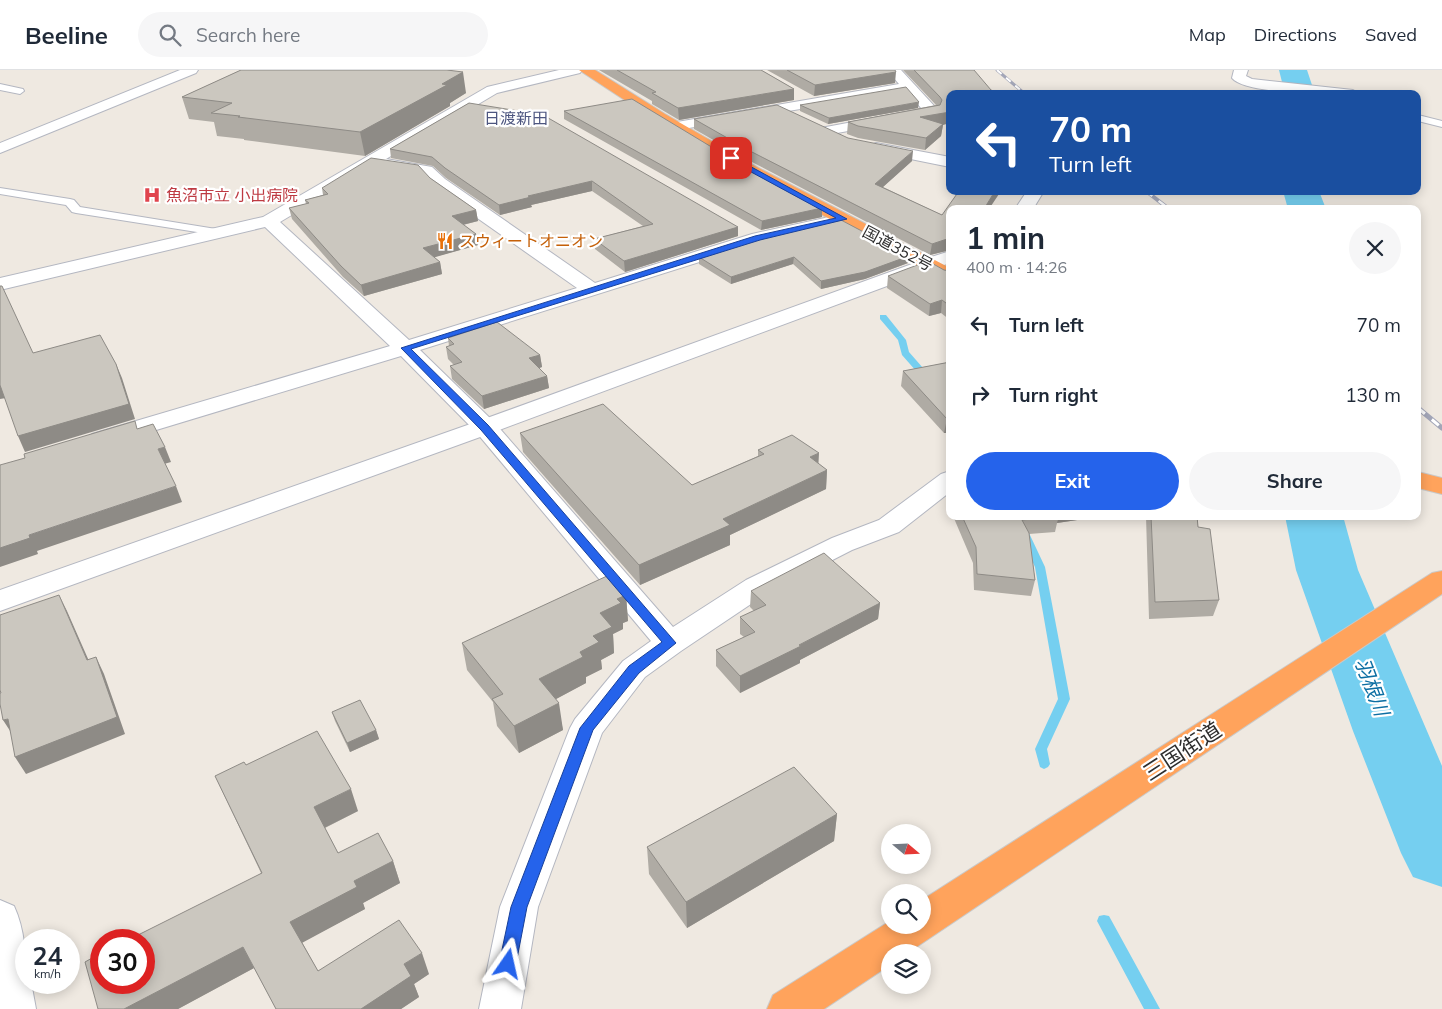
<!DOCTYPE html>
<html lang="en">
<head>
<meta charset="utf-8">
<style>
	:root { --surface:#fff; --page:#f6f6f7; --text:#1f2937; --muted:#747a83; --line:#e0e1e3; --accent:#2563eb }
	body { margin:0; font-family:Mulish,"Noto Sans JP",sans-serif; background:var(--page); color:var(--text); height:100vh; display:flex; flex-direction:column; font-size:19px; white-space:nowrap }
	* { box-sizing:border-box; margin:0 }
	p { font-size:16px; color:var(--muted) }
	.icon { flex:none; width:28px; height:28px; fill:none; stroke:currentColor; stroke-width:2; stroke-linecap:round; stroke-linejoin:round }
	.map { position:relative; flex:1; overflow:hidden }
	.sheet { position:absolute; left:946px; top:135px; width:475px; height:315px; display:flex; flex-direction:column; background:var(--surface); border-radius:10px; box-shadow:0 2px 12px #0003 }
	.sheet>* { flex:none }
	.hud { position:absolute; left:946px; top:20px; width:475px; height:105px; border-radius:10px; box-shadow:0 2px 12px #0003; background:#1a4fa0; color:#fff; overflow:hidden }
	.needle { width:32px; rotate:109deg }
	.buttons { position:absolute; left:881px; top:754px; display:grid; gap:10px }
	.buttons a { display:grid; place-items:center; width:50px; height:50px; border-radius:50%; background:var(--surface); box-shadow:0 2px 12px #0003; font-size:25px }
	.speed { position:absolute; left:15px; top:859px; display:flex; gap:10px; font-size:25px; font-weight:700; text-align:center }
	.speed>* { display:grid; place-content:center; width:65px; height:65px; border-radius:50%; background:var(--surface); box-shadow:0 2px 12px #0003; line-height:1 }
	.speed small { font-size:12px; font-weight:400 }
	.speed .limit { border:8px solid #d22; background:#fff; color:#111 }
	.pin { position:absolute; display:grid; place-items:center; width:42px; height:42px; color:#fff; margin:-21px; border-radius:10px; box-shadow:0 2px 8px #0006 }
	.me { position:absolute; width:55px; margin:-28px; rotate:11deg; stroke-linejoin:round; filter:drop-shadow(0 0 4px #0008) }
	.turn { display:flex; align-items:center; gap:18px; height:105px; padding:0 20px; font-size:22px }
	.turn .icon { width:65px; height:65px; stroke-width:2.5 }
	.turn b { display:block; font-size:35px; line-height:42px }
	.round { display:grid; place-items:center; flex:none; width:52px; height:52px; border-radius:26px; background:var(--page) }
	.headline { display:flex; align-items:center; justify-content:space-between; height:85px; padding:0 20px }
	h1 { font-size:30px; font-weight:700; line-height:38px }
	.cta { display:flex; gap:10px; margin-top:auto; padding:10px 20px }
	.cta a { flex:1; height:58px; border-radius:30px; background:var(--accent); color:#fff; font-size:20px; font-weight:700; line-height:58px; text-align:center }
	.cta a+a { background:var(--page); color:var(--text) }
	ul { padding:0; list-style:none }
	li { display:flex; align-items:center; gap:15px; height:70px; padding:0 20px }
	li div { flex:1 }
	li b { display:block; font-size:19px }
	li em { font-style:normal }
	header { display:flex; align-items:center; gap:30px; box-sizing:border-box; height:70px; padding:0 25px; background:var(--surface); border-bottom:1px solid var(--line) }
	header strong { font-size:24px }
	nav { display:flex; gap:28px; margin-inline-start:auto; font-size:18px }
	.search { width:350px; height:45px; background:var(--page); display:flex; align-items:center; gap:12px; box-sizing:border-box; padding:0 18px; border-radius:28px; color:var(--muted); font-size:19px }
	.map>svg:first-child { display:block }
</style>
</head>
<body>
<header>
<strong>Beeline</strong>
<div class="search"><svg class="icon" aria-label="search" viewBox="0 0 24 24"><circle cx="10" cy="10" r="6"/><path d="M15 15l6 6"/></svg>Search here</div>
<nav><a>Map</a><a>Directions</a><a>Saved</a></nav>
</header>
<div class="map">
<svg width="1442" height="939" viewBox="0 0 1442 939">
	<rect width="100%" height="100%" fill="#efe9e1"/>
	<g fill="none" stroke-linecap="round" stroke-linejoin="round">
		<path fill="#75cff0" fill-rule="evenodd" d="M880 245H886L906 270 909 282 930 306V310H924L902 285 898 270 880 249Z
			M1011 446H1021L1045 497 1070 629 1047 679 1050 694 1048 697 1044 699 1040 697 1035 679 1058 629 1035 497Z
			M1104 845 1109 846 1160 939H1144L1097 851 1099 846Z"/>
		<path fill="#75cff0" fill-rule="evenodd" d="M1279 0H1307L1315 24H1285Z
			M1283 121H1319L1326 139H1288Z
			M1285 446H1343L1358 500 1442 696V817L1413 807 1401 783 1353 661 1296 500Z"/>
		<g stroke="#b4b7c1" stroke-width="2">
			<path id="lane" d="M0 14 23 19 24 21 20 24 0 20Z
				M1418 45 1442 51V57L1418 51Z
				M0 118 70 129 74 130 80 137 216 159 229 156 235 159 233 161 216 165 76 143 72 142 66 135 0 124Z"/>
		</g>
		<g stroke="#b4b7c1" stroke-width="2">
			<path id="street" d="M180 0H198L196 3 0 83V73Z
				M559 0H582L580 3 497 23 386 89 432 97 445 109 595 213 752 164 843 144 849 145 852 149 849 153 763 172 420 280 494 352 673 557 746 510 832 468 879 450 941 404 950 401V422L899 462 852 480 766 524 681 581 645 607 602 663 538 837 521 939H479L500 837 570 658 575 649 623 591 651 571 476 362 401 286 110 374 101 376 92 374 89 369 92 364 390 276 265 157 0 220V208L263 147 487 17ZM377 94 384 98 421 104 433 117 577 218 409 270 280 152Z
				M887 0H901L937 39 939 42 937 45 826 65 821 64 819 61 821 58 826 57 922 39 906 21 677 60 672 59 670 56 672 53 677 52 899 14Z
				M1234 0H1248L1246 6 1252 9 1353 20 1360 24C1336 24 1246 25 1232 8Z
				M876 73 950 87V97L871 81 868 78 871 75Z
				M1027 121H1044L1033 139H1015Z
				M950 181V193L929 200 922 198 919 194 922 190Z"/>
		</g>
		<g stroke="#b4b7c1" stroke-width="2">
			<path id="secondary" d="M923 190 930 192 933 196 930 200 494 362 0 541V520L476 352Z
				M0 830 14 836C25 860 26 886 26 912H31L36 939H0Z"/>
		</g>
		<g stroke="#c9c9c9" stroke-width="2">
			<path id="highway" d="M579 0H595L665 44 751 94 950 198V212L943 210 739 100 655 50Z
				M1418 402 1442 408V424L1418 418Z
				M1442 501V524L909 882H890V895L824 939H767L773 925 890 851V855H922V830L1432 503Z"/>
		</g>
		<use href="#lane" fill="#fff" fill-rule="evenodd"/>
		<use href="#street" fill="#fff" fill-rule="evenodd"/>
		<use href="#secondary" fill="#fff" fill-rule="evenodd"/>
		<use href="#highway" fill="#ffa35c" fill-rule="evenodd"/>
		<g stroke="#a3a6b8" stroke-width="3">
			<path id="rail-far2" d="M997 0 1025 24"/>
		</g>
		<g stroke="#a3a6b8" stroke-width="4">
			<path id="rail-far1" d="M1146 121 1169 139"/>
		</g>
		<g stroke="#a3a6b8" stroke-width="5">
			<path id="rail" d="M1418 338 1442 358"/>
		</g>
		<use href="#rail-far2" stroke="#fff" stroke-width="2" stroke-dasharray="6" stroke-linecap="butt"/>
		<use href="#rail-far1" stroke="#fff" stroke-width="2.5" stroke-dasharray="8" stroke-linecap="butt"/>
		<use href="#rail" stroke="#fff" stroke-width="3" stroke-dasharray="9" stroke-linecap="butt"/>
	</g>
	<path fill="#afaba4" d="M241 0H452L466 23 450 33V36L365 86 244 70V69L217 66 214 52 189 49 182 27Z
		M599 0H761L794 19V30L679 50 652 34V31Z
		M767 0H895V13L814 26Z
		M903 0H974L943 55 941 66 925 80 858 68 847 64 848 52 936 35Z
		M469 33 738 157V166L625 202 595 179 594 169 643 156 592 121 531 135 532 137 500 145 446 108 433 96 391 88 390 79Z
		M800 35 918 38 828 54 800 41Z
		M564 41 738 93 822 138V147L761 160 564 49Z
		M694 49 848 68 912 91 883 117 942 145 950 139V180L930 185 752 92 694 59Z
		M430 108 476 140 478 151 463 155 476 164 478 175 434 187 440 192 442 204 364 226 343 207 292 149 289 138 306 134 305 130 323 125 322 118Z
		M764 166 908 193 865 209 821 219 793 194 731 214 699 194V187Z
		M944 200 950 201V250L941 243 929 246 887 218 888 206Z
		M448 268 540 285 542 297 539 298 547 306 549 318 484 339 452 309 450 296 454 295 448 289 446 277 449 276Z
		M950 292V363H944L901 316 903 301Z
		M520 363 692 415 758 386V380L818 393 827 400 826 419 730 465V475L640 515 523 382Z
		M948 414H950V439L946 429Z
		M953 446H1104L1057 453 1055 462 1029 464 1035 510 1031 526 974 520 973 493Z
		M1146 446H1197L1198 457 1219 530 1213 546 1149 549Z
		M751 521 880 533 878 549 800 590V593L740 623 716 596V580L744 567 740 564V547L754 541 750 537Z
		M626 525 628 551 623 553V559L613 564 614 583 601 590 602 599 586 607V613L556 629 563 660 519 683 497 656 493 632 467 600 462 573Z
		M332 642 376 660 379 669 350 682 335 651Z
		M246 695 358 741 325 758 338 783 393 791 400 813 363 833 365 839 302 872 318 901 429 904 414 914 419 927 401 939H276L254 898 178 939H98L261 803 215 706Z
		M837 744 834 771 687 858 649 804 647 777Z"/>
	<path fill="#8e8b86" d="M445 0H452L453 7 463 2 466 23 450 33V36L365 86 360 62 442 14Z
		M896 2 895 13 814 26 815 15Z
		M794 19V30L679 50 678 38Z
		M919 32 918 38 828 54 829 48Z
		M950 42V53L943 55 941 66 925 80 926 68 920 47Z
		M913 81 912 91 874 125 875 114Z
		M592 111V121L531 135 532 137 500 145 499 135 528 126Z
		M995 121H1001L989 139H984Z
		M822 138V147L761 160 762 151Z
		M476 140 478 151 454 157 452 146Z
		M738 157V166L625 202 624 191Z
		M476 164 478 175 425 190 423 178Z
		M950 168V180L930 185 932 174Z
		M909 186 908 193 865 209 821 219V211Z
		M794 187 793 194 731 214V207Z
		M440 192 442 204 364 226 361 215Z
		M942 230 941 243 929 246 930 234Z
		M540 285 542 297 531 301 529 288Z
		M116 294 122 308 135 349 25 382 18 366Z
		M547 306 549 318 484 339 482 326Z
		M0 314 6 328 0 329Z
		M950 348V363H944L947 349Z
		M165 377 171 392 164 394 158 379Z
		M819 383 818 402 810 387Z
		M827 400 826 419 730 465V475L640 515 639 495 723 449Z
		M176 416 182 432 37 481 38 484 0 497V478L29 465Z
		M1052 446H1104L1057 453 1059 446Z
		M59 525 67 541 96 607 87 590Z
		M626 525 628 551 623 553V559L613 564 614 583 601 590 602 599 586 607V613L543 636 539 609 580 582 593 566 600 543 617 529Z
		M880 533 878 549 800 590V593L740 623V606Z
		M96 587 104 604 125 664 26 704 15 687Z
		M559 633 563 660 519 683 514 656Z
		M8 649 14 667 3 650Z
		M376 660 379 669 350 682 347 673Z
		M351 719 358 741 322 759 314 737Z
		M837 744 834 771 687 858 686 832Z
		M393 791 400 813 363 833 365 839 300 874 290 852 354 811Z
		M243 877 254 898 178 939H124Z
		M422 883 429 904 414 914 419 927 401 939H361L404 894Z"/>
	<path fill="#cbc7bf" stroke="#8e8b86" d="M241 0H447L463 2 442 14 447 15 360 62 238 47 240 46 211 43 232 33 182 27Z
		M617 0H761L794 19 678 38 652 23 656 22Z
		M787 0H895L896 2 815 15Z
		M914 0H974L991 20 998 24H950V42L920 47 943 54 926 68 858 56 848 52 940 35 942 30 940 27Z
		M906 17 919 32 829 48 800 35Z
		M632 29 738 93 822 138 762 151 564 41Z
		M469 33 543 45 738 157 624 191 594 169 653 154 592 111 528 126 531 127 499 135 445 98 432 87 390 79Z
		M777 35 848 68 913 81 875 114 942 145 959 121H995L984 139H950V168L932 174 752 82 694 49Z
		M371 88 418 95 430 108 476 140 452 146 476 164 423 178 440 192 361 215 341 196 289 138 309 133 305 130 328 124 322 118Z
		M841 150 909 186 865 202 821 211 794 187 731 207 699 187 764 166Z
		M928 191 944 200 950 201V236L942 230 930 234 888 206Z
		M0 216H2L33 283 100 265 116 294 129 334 18 366 0 315Z
		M497 252 540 285 529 288 547 306 482 326 450 296 462 292 446 277 454 274 448 268Z
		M950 292V348L947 349 903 301Z
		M603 334 692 415 764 384 758 380 792 365 819 383 810 387 827 400 723 449 730 455 639 495 520 363Z
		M135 351 137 359 153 354 165 377 158 379 176 416 29 465 30 468 0 478V395L25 388 24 384Z
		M962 446H1059L1022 450 1029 463 1035 510 977 504 976 477Z
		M1151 446H1197L1198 457 1210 459 1219 530 1155 532Z
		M824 483 880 533 799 575 801 576 740 606 716 580 755 562 740 547 766 535 751 521Z
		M607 506 626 525 617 529 621 533 600 543 612 557 593 566 599 572 580 582 583 587 539 609 559 633 514 656 492 629 503 624 462 573Z
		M59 525 87 590 96 587 117 647 15 687 8 649 3 650 0 634V623H1L0 620V545Z
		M360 630 376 660 347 673 332 642Z
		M317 661 351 719 314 737 338 783 378 763 393 791 354 811 357 817 290 852 318 901 399 850 422 883 404 894 411 906 361 939H276L243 877 124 939H98L85 892 101 883V912H144V870H128L262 803 215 706 244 692 246 695Z
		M794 697 837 744 686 832 647 777Z"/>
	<path fill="#2563eb" stroke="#184099" d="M729 87H733L847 149 760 170 411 279 488 355 676 573 639 603 593 660 527 837 516 894 514 900 508 902 502 900 499 894 511 837 580 658 629 596 662 572 481 360 401 278 755 166 836 148 729 90Z"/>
	<defs>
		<g id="hospital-bare" transform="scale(1.35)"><path d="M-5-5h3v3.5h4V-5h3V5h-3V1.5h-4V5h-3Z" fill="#e0444e" stroke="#fff" stroke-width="2.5" paint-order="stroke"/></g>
		<g id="restaurant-bare" transform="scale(1.35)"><path d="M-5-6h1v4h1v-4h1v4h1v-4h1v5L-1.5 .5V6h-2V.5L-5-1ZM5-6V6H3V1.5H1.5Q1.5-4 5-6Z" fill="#e8710a" stroke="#fff" stroke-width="2.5" paint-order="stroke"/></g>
	</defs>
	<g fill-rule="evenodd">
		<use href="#hospital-bare" x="152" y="125"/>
		<use href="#restaurant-bare" x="445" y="171"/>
	</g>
	<g text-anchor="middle" stroke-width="4.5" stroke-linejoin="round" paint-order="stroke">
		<g font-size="16" fill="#4d5680" stroke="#fff">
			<text x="516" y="54">日渡新田</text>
		</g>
		<g font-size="16" fill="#be3a42" stroke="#fff" text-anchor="start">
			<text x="166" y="131">魚沼市立 小出病院</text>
		</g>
		<g font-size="16" fill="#c56008" stroke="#fff" text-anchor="start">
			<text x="459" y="177">スウィートオニオン</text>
		</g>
		<g font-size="16" fill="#2e2e2e" stroke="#fff">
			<text transform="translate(898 178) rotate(28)" y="6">国道352号</text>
		</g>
		<g font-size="20" font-style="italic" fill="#0d6fa3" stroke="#fff">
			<text transform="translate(1372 617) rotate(69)" y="7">羽根川</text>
		</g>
		<g font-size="22" fill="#2e2e2e" stroke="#fff">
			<text transform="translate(1182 681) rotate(-33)" y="8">三国街道</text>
		</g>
	</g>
</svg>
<div class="buttons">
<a><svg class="needle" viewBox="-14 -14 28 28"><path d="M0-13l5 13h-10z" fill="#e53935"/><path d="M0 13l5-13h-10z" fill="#747a83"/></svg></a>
<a><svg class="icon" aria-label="search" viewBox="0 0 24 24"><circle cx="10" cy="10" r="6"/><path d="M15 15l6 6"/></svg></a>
<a><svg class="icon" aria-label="layers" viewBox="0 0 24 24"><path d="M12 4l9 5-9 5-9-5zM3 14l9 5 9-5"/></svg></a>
</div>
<div class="speed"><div>24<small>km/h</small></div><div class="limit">30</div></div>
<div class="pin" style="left:731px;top:88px;background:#d93025"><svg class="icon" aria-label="arrive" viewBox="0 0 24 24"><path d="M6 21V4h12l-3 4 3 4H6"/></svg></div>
<svg class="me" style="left:508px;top:894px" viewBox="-20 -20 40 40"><path d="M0-17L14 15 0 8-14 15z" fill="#2563eb" stroke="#fff" stroke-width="4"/></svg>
<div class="hud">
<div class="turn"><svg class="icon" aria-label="left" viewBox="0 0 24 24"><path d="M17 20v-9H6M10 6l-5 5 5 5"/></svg><div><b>70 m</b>Turn left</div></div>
</div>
<section class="sheet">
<div class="headline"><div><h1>1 min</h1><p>400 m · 14:26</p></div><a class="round"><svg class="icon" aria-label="close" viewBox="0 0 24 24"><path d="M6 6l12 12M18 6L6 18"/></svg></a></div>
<ul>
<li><svg class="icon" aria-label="left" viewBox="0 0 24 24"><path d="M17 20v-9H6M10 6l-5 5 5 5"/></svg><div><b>Turn left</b></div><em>70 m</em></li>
<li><svg class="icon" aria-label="right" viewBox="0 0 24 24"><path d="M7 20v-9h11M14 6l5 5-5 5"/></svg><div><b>Turn right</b></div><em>130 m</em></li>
</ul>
<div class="cta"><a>Exit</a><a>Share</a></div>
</section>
</div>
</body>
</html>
